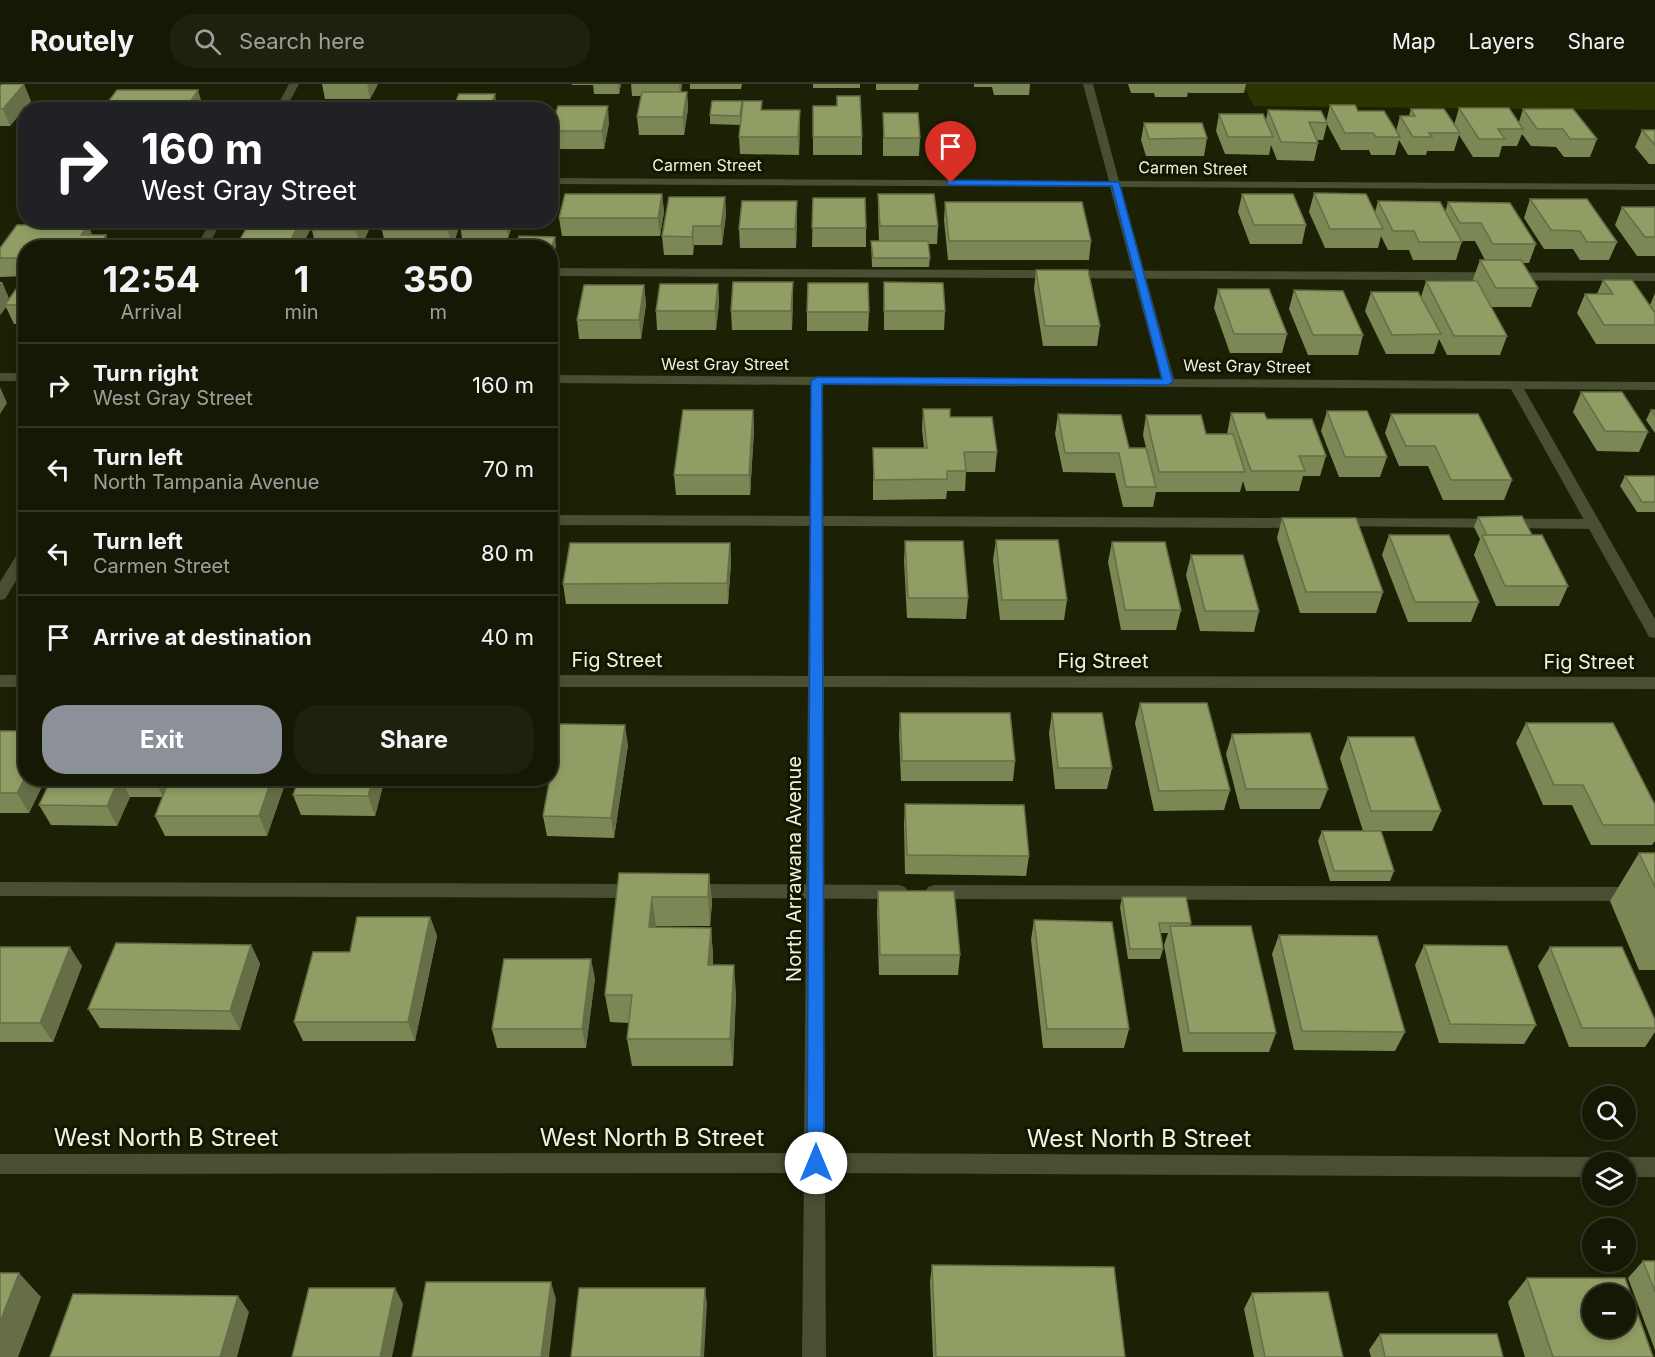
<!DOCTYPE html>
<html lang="en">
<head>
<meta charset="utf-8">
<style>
	:root { --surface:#151804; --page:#1e210e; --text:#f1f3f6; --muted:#9da09a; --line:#343726; --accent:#8c9099 }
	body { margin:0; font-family:Inter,sans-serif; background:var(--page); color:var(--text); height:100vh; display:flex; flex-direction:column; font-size:22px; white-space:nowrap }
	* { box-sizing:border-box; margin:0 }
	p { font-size:20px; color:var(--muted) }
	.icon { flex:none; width:33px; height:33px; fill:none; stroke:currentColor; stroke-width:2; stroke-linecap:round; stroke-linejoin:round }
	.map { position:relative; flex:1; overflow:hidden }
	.drawer { position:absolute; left:18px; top:156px; width:540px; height:546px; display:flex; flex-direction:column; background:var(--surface); border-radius:24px; box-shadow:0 3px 9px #0003,0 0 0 2px var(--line) }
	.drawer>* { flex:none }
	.guide { position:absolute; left:18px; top:18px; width:540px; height:126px; border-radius:24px; box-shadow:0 3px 9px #0003,0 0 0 2px var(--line); background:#202124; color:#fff; overflow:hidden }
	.tools { position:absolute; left:1582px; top:1002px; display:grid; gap:12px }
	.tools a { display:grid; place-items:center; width:54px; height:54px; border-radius:50%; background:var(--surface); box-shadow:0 3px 9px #0003,0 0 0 2px var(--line); font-size:30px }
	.pin { position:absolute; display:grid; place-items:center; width:51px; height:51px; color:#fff; margin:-62px -26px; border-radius:50% 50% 50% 0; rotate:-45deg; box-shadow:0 0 6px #0007 }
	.pin .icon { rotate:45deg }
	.me { position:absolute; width:66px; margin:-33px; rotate:0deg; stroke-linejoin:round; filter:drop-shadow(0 0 4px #0008) }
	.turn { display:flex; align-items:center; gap:21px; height:126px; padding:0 24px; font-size:27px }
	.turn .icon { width:78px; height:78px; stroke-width:2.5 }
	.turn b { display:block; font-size:42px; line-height:51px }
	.eta { display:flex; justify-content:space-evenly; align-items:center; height:102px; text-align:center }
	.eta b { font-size:36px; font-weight:700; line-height:42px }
	.button { display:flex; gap:12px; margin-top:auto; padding:12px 24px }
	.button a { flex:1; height:69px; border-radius:24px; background:var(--accent); color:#fff; font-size:24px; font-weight:700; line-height:69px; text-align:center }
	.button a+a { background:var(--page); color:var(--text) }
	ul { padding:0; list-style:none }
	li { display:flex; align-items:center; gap:18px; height:84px; padding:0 24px; border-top:2px solid var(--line) }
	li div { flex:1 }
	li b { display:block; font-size:22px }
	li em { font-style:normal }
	header { display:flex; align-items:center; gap:36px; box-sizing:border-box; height:84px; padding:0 30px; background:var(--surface); border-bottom:2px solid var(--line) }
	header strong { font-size:28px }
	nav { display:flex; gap:33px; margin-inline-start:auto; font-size:21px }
	.search { width:420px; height:54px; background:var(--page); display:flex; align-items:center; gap:15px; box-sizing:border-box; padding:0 21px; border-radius:24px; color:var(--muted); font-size:22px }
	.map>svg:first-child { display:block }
</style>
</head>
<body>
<header>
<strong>Routely</strong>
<div class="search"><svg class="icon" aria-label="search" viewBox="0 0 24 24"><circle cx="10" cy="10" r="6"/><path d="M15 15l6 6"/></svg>Search here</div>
<nav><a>Map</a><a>Layers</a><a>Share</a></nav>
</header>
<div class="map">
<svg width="1655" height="1273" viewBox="0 0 1655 1273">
	<rect width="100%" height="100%" fill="#1c2005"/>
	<path fill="#2c3400" d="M1243 0H1655V26L1254 22Z"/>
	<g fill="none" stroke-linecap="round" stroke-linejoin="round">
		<path fill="#484f32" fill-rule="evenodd" d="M550 184 1655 189V197L550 192Z
			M550 431 1303 434 1310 439 1303 444 550 441Z
			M1337 434 1595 435 1602 440 1595 445 1332 442 1330 439 1332 436Z
			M0 798 638 800 644 802 647 807 644 812 638 814 0 812Z
			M688 800 899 801 905 803 908 808 905 813 899 815 688 814 682 812 679 807 682 802Z
			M934 801 1655 803V817L934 815 928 813 925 808 928 803Z"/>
		<path fill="#484f32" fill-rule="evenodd" d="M289 0H299L285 26H275Z
			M1083 0H1093L1119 97 1655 100V106L1121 103 1174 295 1655 298V306L1524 305 1655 535V554L1649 553 1647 549 1511 305 823 301 824 592 1655 593V605L824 603 825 1069 1593 1073 1602 1078H1593V1093L825 1089 826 1273H802L804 1089 0 1090V1070L804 1069 808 603H550V591L808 592 811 301 550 299V291L1161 295 1110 103 550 100V94L1109 97Z
			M211 136H222L207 164H196Z
			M0 289H26V297H0Z
			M26 462V480L5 515 0 516V498L21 464Z
			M0 591H26V603H0Z
			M1626 1073H1655V1093H1626V1078H1617Z"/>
	</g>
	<path fill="#7c8756" d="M322 0H378L370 15H325Z
		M572 0H621L619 10H594L593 1H572Z
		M631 0H682L681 8H687L688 25 684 51H639L637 33 642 12H632Z
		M690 0H742L741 5H690Z
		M813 0H860V4H813Z
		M876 0H919L918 6H876Z
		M974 0H1030L1029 11H994L992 3H974Z
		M1128 0H1246L1244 9H1189L1188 8 1187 13H1155L1154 9H1131Z
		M0 2 31 17 10 42H0Z
		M742 17V26L740 41 710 40V31Z
		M1330 21 1358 27 1396 47 1400 32H1409L1411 25 1454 41 1459 24 1519 38 1523 25 1597 55 1590 73H1564L1556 63 1531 62 1522 50 1517 62H1502L1499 73H1473L1459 51 1454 67H1427L1426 71H1408L1399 56 1395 71H1371L1369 66H1341L1327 40 1323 56H1317L1318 59 1314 77 1277 76 1271 61 1269 71 1225 70 1216 47 1219 30 1266 36 1268 26 1326 38Z
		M813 22H837L862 53V71H813Z
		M762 26H800L799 71 740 70 739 53Z
		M883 29 920 54 919 72H883Z
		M609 39 604 65H553L550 47Z
		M1144 39 1207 54 1204 72H1146L1141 56Z
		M1642 46H1655V80H1649L1635 63Z
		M1314 109 1375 128 1378 117 1445 128 1448 118 1536 160 1529 179H1523L1538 204 1531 223H1491L1507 252 1500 271H1447L1439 255 1434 270H1386L1365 227 1371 208 1421 213 1426 197H1474L1473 195 1480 176H1485L1475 157H1462L1456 176H1413L1409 166H1388L1381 152 1378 164H1325L1309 128Z
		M662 110 664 128 660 152H562L559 134Z
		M878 110 938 142 937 160H928L930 174 929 183H872L871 157H879L878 128Z
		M1242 110 1306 141 1302 160H1250L1238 128Z
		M725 113 726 131 722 161H694L693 171H664L662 152Z
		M813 114 866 144V163H812Z
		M1530 115 1617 158 1609 176H1580L1573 165H1544L1524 134Z
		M797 117V135L796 164H740L739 145Z
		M945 118 1091 157 1089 176H948L944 136Z
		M1622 123H1655V172H1637L1615 141Z
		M28 136H130L127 142H89L92 151 26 164V192L0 193V164L30 141Z
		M251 136H315L301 164H238L237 161Z
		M373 136 361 164H316L312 146Z
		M386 136H514L508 154H462L460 140 452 164H386L382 146Z
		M1036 186 1100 242 1097 262H1043L1034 205Z
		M1603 196 1650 221 1655 209V260H1596L1577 229 1585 210H1597Z
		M0 198H2L9 215 26 198V240H14L6 223 0 231Z
		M793 198 792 246H732L731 227Z
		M884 198 945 227 944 246H884Z
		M718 200 719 219 716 246H657L656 227Z
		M644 201 646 220 641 255H579L577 236Z
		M1218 205 1287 250 1282 269H1230L1214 224Z
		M1294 206 1363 251 1358 271H1308L1289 225Z
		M807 228H869L868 247H807Z
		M1581 308 1648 348 1639 368 1597 367 1573 328Z
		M923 325 950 333 997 368 995 388H966L965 407H947L946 415 873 416V364H924L922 345Z
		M753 326 754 346 750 411H676L674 391Z
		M1651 326H1655V349L1646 336Z
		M1327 327 1387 373 1380 393H1339L1321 347Z
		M1231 329 1267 335 1326 372 1320 392H1303L1299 407H1246L1243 397 1240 408H1156L1153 423H1123L1115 389 1063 388 1055 350 1058 330 1129 364H1146L1143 351 1146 331 1206 350H1227Z
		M1391 330 1512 396 1504 416H1443L1428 382H1399L1385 349Z
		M1625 392H1655V428H1637L1620 402Z
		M1478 433 1532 451 1568 502 1559 522H1496L1474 471 1480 455 1474 443Z
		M1282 434 1383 508 1376 529H1300L1277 454Z
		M1389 451 1479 518 1471 538H1408L1382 471Z
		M996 456 1067 516 1064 536H1000L993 476Z
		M905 457 968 514 966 535 907 534 904 477Z
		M1112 458 1181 526 1176 546H1121L1108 478Z
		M730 459 731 479 728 520H566L563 500Z
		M1191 471 1259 527 1254 548 1200 547 1186 491Z
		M1140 619 1230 706 1224 726 1154 727 1135 639Z
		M900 629 1015 677 1013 697H901L899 650Z
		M1052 629 1112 684 1107 705H1055L1049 649Z
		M1526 639 1655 721V757L1652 761H1591L1572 721H1543L1516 659Z
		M0 647 26 694H46L29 729H0Z
		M1232 650 1328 705 1320 725H1240L1226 670Z
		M1348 653 1441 727 1432 747H1381L1394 787 1390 797H1330L1318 757 1322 747H1363L1340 674Z
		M628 661 614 754 547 752 543 732Z
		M52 694H287L267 752H165L155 732 163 713H130L117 742 51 741 39 721Z
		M299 694H385L375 732 301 731 293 711Z
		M905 720 1029 772 1026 792 905 790 904 740Z
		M1639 769H1655V886H1639L1610 817Z
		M619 789 709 790 712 818 710 842H656L655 844H711L713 872V881L736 909 733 982H632L627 955 629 939 610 938 605 911Z
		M878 807 960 871 958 891H879L877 827Z
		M1122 813 1191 839 1190 842 1276 949 1269 968H1183L1164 861 1168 849H1160L1163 865 1160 875H1128L1120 823Z
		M430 833 437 852 415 957H303L294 938 350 868Z
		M1034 836 1129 945 1124 964H1043L1031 856Z
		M1279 851 1405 948 1395 967 1294 966 1272 870Z
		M251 861 260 880 240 946 100 944 88 925Z
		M1424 861 1536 941 1524 960 1439 959 1415 881Z
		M0 863 82 882 53 958H0Z
		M1550 863 1655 936V948L1645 963H1569L1538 882Z
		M595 894 586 964H497L492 945Z
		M1643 1177H1655V1266L1628 1194Z
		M932 1181 1125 1273H933L930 1198Z
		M1527 1194 1653 1273H1525L1508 1218Z
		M1252 1209 1343 1273H1254L1244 1225Z
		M1380 1250 1503 1273H1371L1369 1266Z"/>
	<path fill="#656e46" d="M24 0 31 17 10 42 3 25Z
		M367 0H378L370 15Z
		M618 0H621L619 10Z
		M679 0H682L680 12Z
		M198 6 203 23 202 26H185Z
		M687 8 688 25 684 51 683 33Z
		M495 10 497 26H489Z
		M608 22 609 39 604 65 602 47Z
		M800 26V43L799 71 798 53Z
		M662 110 664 128 660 152 658 134Z
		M725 113 726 131 722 161 721 142Z
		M797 117V135L796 164 795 145Z
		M125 136H130L127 142Z
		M301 136H315L301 164H289L288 161Z
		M360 136H373L361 164H360L356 146Z
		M451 136H459L460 140 452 164 448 146Z
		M506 136H514L508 154Z
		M88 141 95 159 81 151Z
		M693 142 694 161 693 171 692 153Z
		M106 151 111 164H98Z
		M555 153 556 162 551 182 550 169Z
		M2 198 10 217 5 221 6 223 0 231V200Z
		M793 198V217L792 246 791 227Z
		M718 200 719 219 716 246 715 227Z
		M644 201 646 220 641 255 639 236Z
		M0 303 7 319 0 330Z
		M753 326 754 346 750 411 749 391Z
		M730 459 731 479 728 520 727 499Z
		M625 641 628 661 614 754 611 734Z
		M26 692V694H46L29 729 17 709Z
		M119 694H120L130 713 117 742 107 722Z
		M154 694H171L163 713Z
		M272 694H287L267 752 259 732Z
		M373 694H385L375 732 368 712Z
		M709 790 712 818 710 842 708 813Z
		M652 813 656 842 653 872 649 843Z
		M430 833 437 852 415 957 408 938Z
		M711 844 713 872 711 909 708 881Z
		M251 861 260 880 240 946 230 927Z
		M70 863 82 882 53 958 40 939Z
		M591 875 595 894 586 964 582 945Z
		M734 881 736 909 733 982 730 955Z
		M19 1189 41 1213 18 1273H0V1238Z
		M551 1198 556 1215 549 1273H541Z
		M395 1204 403 1220 392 1273H380Z
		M705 1204 707 1220 704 1273H701Z
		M238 1212 249 1228 237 1273H220Z"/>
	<path fill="#909d64" stroke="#656e46" stroke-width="1.5" fill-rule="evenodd" d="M2 0H24L3 25H0V2Z
		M117 6H198L185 26H102Z
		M642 8H687L683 33H637Z
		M459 10H495L489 26H452Z
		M837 12H860L862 53H813V22H837Z
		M712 17H742L740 32 710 31Z
		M743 17H762L761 26H800L798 53H739Z
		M1330 21H1355L1358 27H1384L1400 53H1376L1373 49H1345Z
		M558 22H608L602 47H550Z
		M1459 24H1509L1523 45H1498L1505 55H1479Z
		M1411 25H1444L1460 49H1429L1432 53H1413L1400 32H1415Z
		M1523 25H1573L1597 55H1570L1563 45H1537Z
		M1268 26 1321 27 1327 39 1309 38 1318 59 1281 58Z
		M883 29H918L920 54H884Z
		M1219 30H1263L1273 53H1228Z
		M1144 39H1202L1207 54 1149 55Z
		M1642 46H1655V61Z
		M1314 109 1366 110 1383 145H1330Z
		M565 110H662L658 134H559Z
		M878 110H934L938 142H880Z
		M1242 110H1293L1306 141H1254Z
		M669 113H725L721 142H693L692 153 662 152Z
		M813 114H865L866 144H812Z
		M1530 115H1587L1617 158H1587L1580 147 1551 146Z
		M742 117H797L795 145H739Z
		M1378 117 1440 118 1462 158H1419L1414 147H1393Z
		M945 118H1082L1091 157H949Z
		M1448 118 1510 119 1536 160H1493L1481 139H1460Z
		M1622 123H1655V153H1645Z
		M251 136H301L288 161H237Z
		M317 136H360L356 146H312Z
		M386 136H451L448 146H382Z
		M17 141H88L81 151H106L98 164H26V174H0V164Z
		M519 152 555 153 550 169V164H516Z
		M871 157H928L930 174H873Z
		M1480 176H1521L1538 204H1496Z
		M1036 186H1088L1100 242H1045Z
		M1603 196H1632L1655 229V241H1604L1585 210H1613Z
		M1426 197H1477L1507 252H1454Z
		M21 198H26V221H5Z
		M733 198H793L791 227H731Z
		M884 198 943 199 945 227H884Z
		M808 199H868L869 228H807Z
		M660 200H718L715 227H656Z
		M584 201H644L639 236H577Z
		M1218 205H1269L1287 250H1234Z
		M1294 206 1343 207 1363 251H1313Z
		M1371 208H1418L1441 250 1392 251Z
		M1581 308H1622L1648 348 1605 347Z
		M923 325H950V333H992L997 368H964L966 387H947V395L874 396 873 364H927Z
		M683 326H753L749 391H674Z
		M1651 326H1655V332Z
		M1327 327H1367L1387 373H1345Z
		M1231 329H1264L1267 335H1312L1326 372H1299L1305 387H1251Z
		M1058 330 1121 331 1129 364H1146L1156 403H1126L1119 369H1065Z
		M1391 330H1478L1512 396H1451L1435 362H1406Z
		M1146 331H1201L1206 350H1233L1245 388H1159Z
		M1625 392H1655V418H1642Z
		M1522 432 1532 451H1487L1478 433Z
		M1282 434H1356L1383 508H1306Z
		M1389 451H1449L1479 518H1415Z
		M1482 451H1542L1568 502H1505Z
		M996 456H1058L1067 516H1002Z
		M905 457H963L968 514H908Z
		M1112 458H1165L1181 526H1125Z
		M570 459H730L727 499 563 500Z
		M1191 471H1243L1259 527H1205Z
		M1140 619H1207L1230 706 1159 707Z
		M900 629H1010L1015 677H902Z
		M1052 629H1102L1112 684H1058Z
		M1526 639H1613L1655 721V741H1603L1583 701H1554Z
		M560 640 625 641 611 734 543 732 550 694V690Z
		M0 647H26V692L17 709H0Z
		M1310 649 1328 705H1246L1232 650Z
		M1348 653H1414L1441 727H1371Z
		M52 694H119L107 722 39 721Z
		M170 694H272L259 732H155Z
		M299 694H373L368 712 293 711Z
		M905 720 1024 721 1029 772 907 771Z
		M1322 747H1381L1394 787H1334Z
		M1639 769H1655V803Z
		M619 789 709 790 708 813H652L649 843 711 844 708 881H734L730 955H627L632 911H605Z
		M878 807H954L960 871H880Z
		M1122 813H1186L1191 839H1159L1163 865H1130Z
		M357 833H430L408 938H294L313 868H350Z
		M1034 836 1112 838 1129 945H1047Z
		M1170 842H1251L1276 949H1189Z
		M1279 851 1377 852 1405 948 1302 947Z
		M116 859 251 861 230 927 88 925Z
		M1424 861 1507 862 1536 941 1450 940Z
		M0 863H70L40 939H0Z
		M1550 863H1622L1655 936V944H1582Z
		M504 875H591L582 945H492Z
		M1643 1177H1655V1208Z
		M932 1181 1114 1183 1125 1273H936Z
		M0 1189H19L0 1238Z
		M1527 1194H1625L1653 1273H1553ZM1593 1210H1626V1244H1593Z
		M426 1198H551L541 1273H412Z
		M309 1204H395L380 1273H292Z
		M579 1204H705L701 1273H571Z
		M1328 1208 1343 1273H1265L1252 1209Z
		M73 1210 238 1212 220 1273H50Z
		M1380 1250H1497L1503 1273H1385Z"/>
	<path fill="#1a73e8" stroke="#114b97" stroke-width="1.5" d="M951 96 1119 98 1173 298 1168 301 822 300 824 1079 822 1085 816 1087 809 1085 807 1079 811 297 817 293 1162 295 1112 102 947 101V97Z"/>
	<g text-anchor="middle" stroke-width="6" stroke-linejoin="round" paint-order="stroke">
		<g font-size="16" fill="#eef2e2" stroke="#131700">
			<text x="707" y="87">Carmen Street</text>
			<text transform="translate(1193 84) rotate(1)" y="6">Carmen Street</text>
			<text x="725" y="286">West Gray Street</text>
			<text transform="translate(1247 282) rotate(1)" y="6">West Gray Street</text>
		</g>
		<g font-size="20" fill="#eef2e2" stroke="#131700">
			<text x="617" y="583">Fig Street</text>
			<text x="1103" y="584">Fig Street</text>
			<text x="1589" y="585">Fig Street</text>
			<text transform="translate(794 785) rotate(-90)" y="7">North Arrawana Avenue</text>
		</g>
		<g font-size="24" fill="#eef2e2" stroke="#131700">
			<text x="166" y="1062">West North B Street</text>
			<text x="652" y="1062">West North B Street</text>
			<text x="1139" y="1063">West North B Street</text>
		</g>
	</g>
</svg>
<div class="tools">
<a><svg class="icon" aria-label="search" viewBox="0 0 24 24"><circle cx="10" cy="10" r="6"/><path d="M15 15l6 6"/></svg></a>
<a><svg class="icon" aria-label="layers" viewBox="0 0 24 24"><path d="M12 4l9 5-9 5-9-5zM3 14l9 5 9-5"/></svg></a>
<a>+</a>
<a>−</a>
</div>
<div class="pin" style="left:951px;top:99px;background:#d93025"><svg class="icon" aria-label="arrive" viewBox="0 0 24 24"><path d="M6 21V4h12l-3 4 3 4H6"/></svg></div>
<svg class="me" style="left:816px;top:1079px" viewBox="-20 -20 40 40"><circle r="19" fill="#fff"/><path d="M0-13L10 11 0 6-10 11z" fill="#1a73e8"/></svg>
<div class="guide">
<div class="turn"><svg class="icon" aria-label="right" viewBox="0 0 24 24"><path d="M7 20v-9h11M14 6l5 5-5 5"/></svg><div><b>160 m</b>West Gray Street</div></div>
</div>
<section class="drawer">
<div class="eta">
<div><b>12:54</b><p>Arrival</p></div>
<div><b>1</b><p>min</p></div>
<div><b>350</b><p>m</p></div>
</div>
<ul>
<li><svg class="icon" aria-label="right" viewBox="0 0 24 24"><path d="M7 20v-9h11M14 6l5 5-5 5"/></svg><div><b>Turn right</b><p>West Gray Street</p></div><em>160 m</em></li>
<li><svg class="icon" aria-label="left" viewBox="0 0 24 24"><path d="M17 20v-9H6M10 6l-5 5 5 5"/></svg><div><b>Turn left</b><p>North Tampania Avenue</p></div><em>70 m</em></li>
<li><svg class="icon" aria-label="left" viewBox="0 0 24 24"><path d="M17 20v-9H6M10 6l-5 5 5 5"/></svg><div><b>Turn left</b><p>Carmen Street</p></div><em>80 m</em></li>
<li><svg class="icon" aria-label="arrive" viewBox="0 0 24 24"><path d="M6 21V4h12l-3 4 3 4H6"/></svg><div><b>Arrive at destination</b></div><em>40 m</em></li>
</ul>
<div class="button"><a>Exit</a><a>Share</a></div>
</section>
</div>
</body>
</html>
